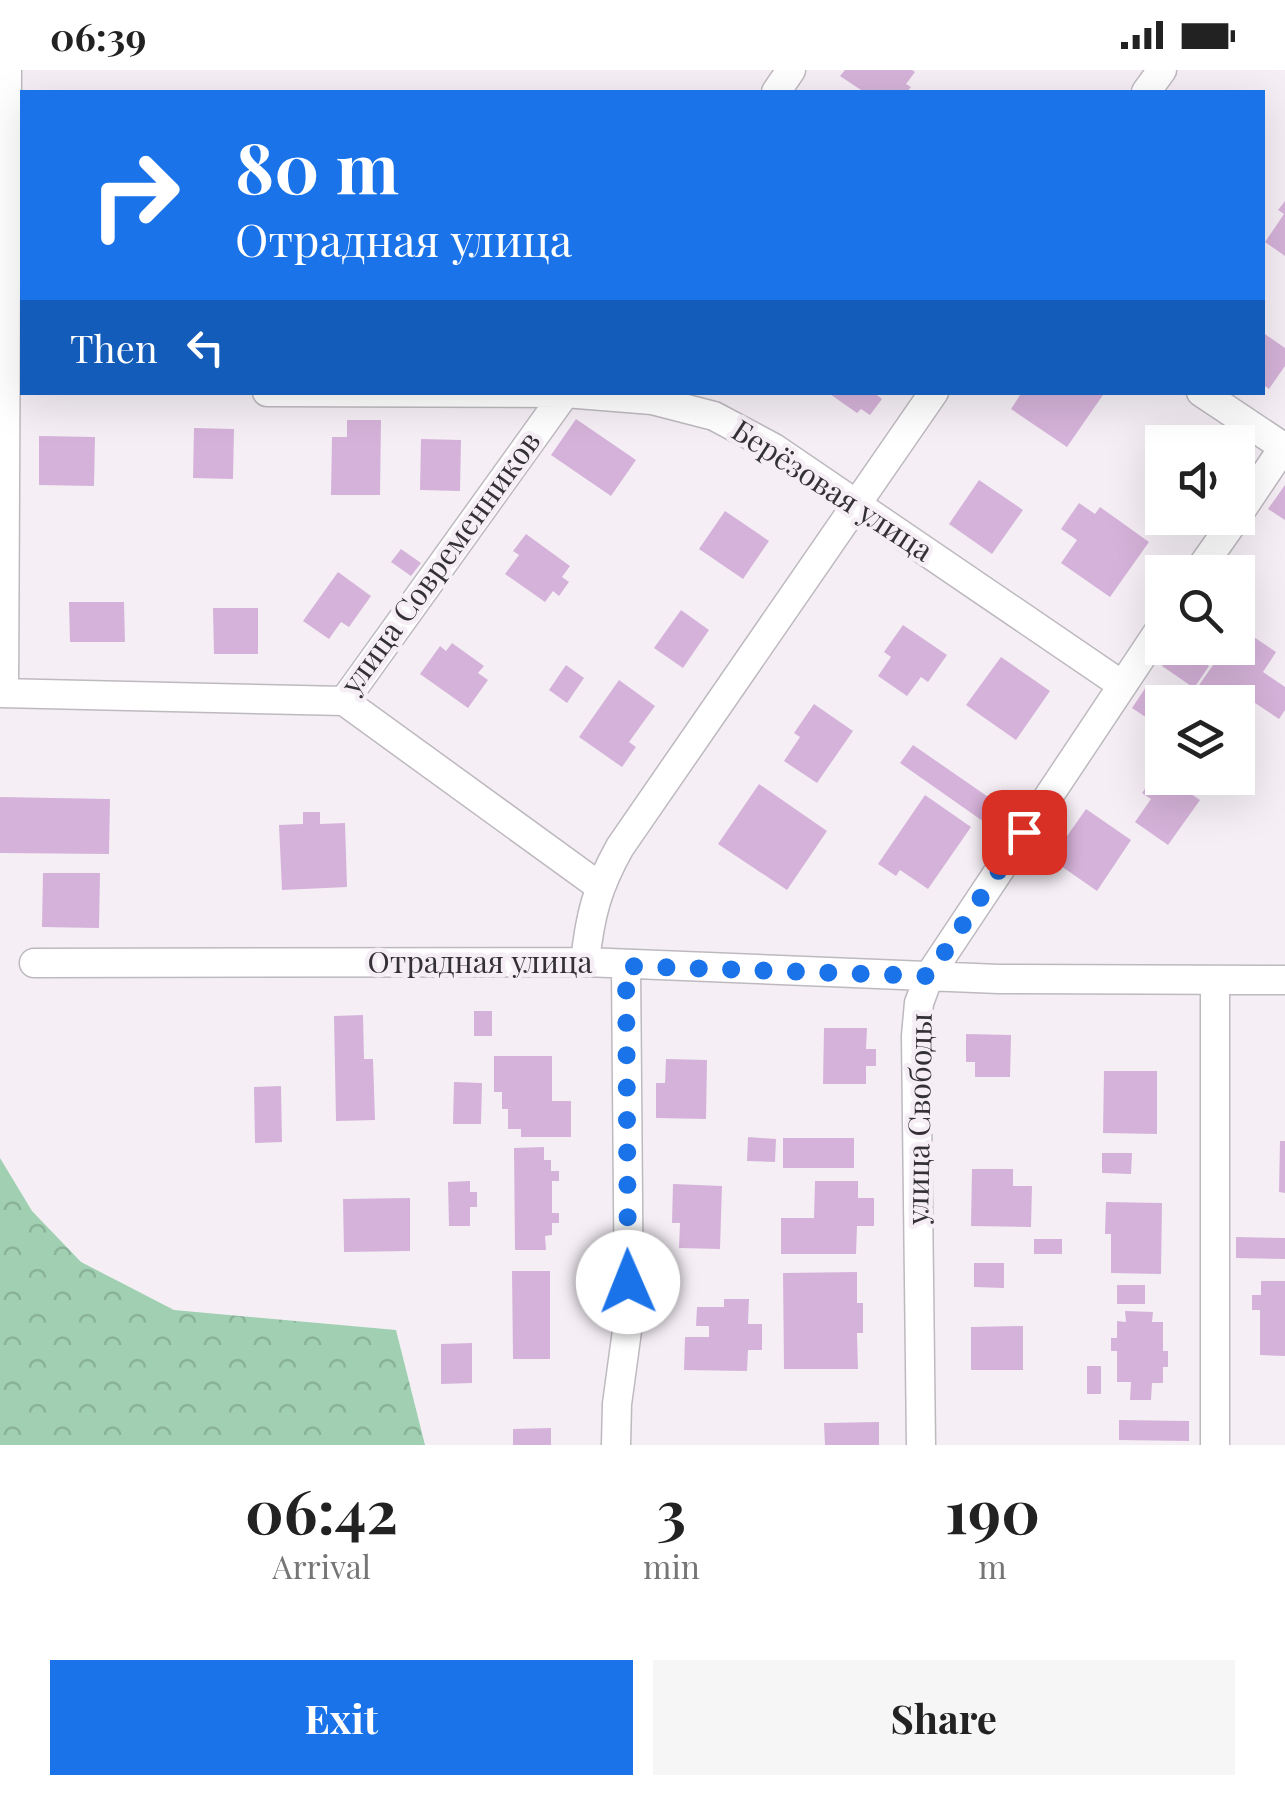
<!DOCTYPE html>
<html lang="en">
<head>
<meta charset="utf-8">
<style>
	:root { --surface:#fff; --page:#f6f6f6; --text:#222; --muted:#767676; --accent:#1a73e8 }
	body { margin:0; font-family:"Playfair Display",serif; background:var(--page); color:var(--text); height:100vh; display:flex; flex-direction:column; font-size:38px; white-space:nowrap }
	* { box-sizing:border-box; margin:0 }
	p { font-size:32px; color:var(--muted) }
	.icon { flex:none; width:55px; height:55px; fill:none; stroke:currentColor; stroke-width:2; stroke-linecap:round; stroke-linejoin:round }
	.map { position:relative; height:1375px; overflow:hidden }
	.details { display:flex; flex-direction:column; background:var(--surface); flex:1 }
	.details>* { flex:none }
	.guide { position:absolute; left:20px; top:20px; width:1245px; height:305px; border-radius:0px; box-shadow:0 10px 40px #0002; background:#1a73e8; color:#fff; overflow:hidden }
	.controls { position:absolute; left:1145px; top:355px; display:grid; gap:20px }
	.controls a { display:grid; place-items:center; width:110px; height:110px; border-radius:0px; background:var(--surface); box-shadow:0 10px 40px #0002; font-size:50px }
	.pin { position:absolute; display:grid; place-items:center; width:85px; height:85px; color:#fff; margin:-42px; border-radius:20px; box-shadow:0 5px 15px #0006 }
	.me { position:absolute; width:110px; margin:-55px; rotate:359deg; stroke-linejoin:round; filter:drop-shadow(0 0 8px #0008) }
	.turn { display:flex; align-items:center; gap:35px; height:210px; padding:0 50px; font-size:45px }
	.turn .icon { width:130px; height:130px; stroke-width:2.5 }
	.turn b { display:block; font-size:70px; line-height:85px }
	.then { display:flex; align-items:center; height:95px; padding:0 50px; background:#0003; gap:20px; font-size:38px }
	.eta { display:flex; justify-content:space-evenly; align-items:center; height:170px; text-align:center }
	.eta b { font-size:60px; font-weight:700; line-height:70px }
	.primary-button { display:flex; gap:20px; margin-top:auto; padding:20px 50px }
	.primary-button a { flex:1; height:115px; border-radius:0px; background:var(--accent); color:#fff; font-size:40px; font-weight:700; line-height:115px; text-align:center }
	.primary-button a+a { background:var(--page); color:var(--text) }
	.status { display:flex; justify-content:space-between; align-items:center; height:70px; padding:0 50px; background:var(--surface); direction:ltr }
	.status svg { height:28px; fill:currentColor }
	.map>svg:first-child { display:block }
</style>
</head>
<body>
<div class="status"><b>06:39</b><svg viewBox="0 0 49 12"><path d="M0 12V9h3v3zM5 12V6h3v6zM10 12V3h3v9zM15 12V0h3v12zM26 1h20v11H26zM47 4h2v5h-2z"/></svg></div>
<div class="map">
<svg width="1285" height="1375" viewBox="0 0 1285 1375">
	<defs>
		<pattern id="forest-crowns" width="20" height="18" patternUnits="userSpaceOnUse" patternTransform="scale(2.5)"><rect width="20" height="18" fill="#a0cfb1"/><path d="M2 6a3 3 0 1 1 6 0M12 15a3 3 0 1 1 6 0" fill="none" stroke="#8ab299"/></pattern>
	</defs>
	<rect width="100%" height="100%" fill="#f5eff5"/>
	<path fill="url(#forest-crowns)" d="M0 1088 32 1141 81 1192 174 1240 396 1260 425 1375H0Z"/>
	<path fill="#d5b2d9" d="M845 0H912L915 2 906 14 911 17 907 22H864L840 6Z
		M1285 131V186L1265 172 1284 144 1278 140Z
		M1262 262 1285 278V296L1269 319 1262 314Z
		M827 322H873L882 329 870 345 861 339 857 343Z
		M1022 322H1105L1067 377 1011 339Z
		M576 349 636 390 611 426 551 385Z
		M347 350H381L380 425H331L332 367H347Z
		M194 358 234 359 233 409 193 408Z
		M39 366 95 367 94 416 39 415Z
		M421 369 461 370 460 421 420 420Z
		M979 410 1023 440 992 484 949 454Z
		M1285 415V450L1268 439Z
		M1079 433 1095 444 1100 437 1149 472 1110 527 1061 493 1077 470 1061 459Z
		M725 441 769 471 743 509 699 479Z
		M526 464 570 496 562 507 569 512 559 526 553 521 545 532 505 504 519 485 513 481Z
		M401 479 421 493 411 506 391 492Z
		M338 502 371 526 349 557 341 552 329 569 303 551Z
		M69 532H124L125 572H70Z
		M213 538H258V584H214Z
		M681 540 709 560 683 598 654 578Z
		M903 555 947 585 928 612 921 607 907 626 878 606 891 587 884 582Z
		M1239 557 1276 582 1263 602 1285 617V640L1279 649 1246 627 1238 639V632H1219L1197 618 1225 578H1238Z
		M452 573 484 596 478 603 488 610 468 638 420 604 440 576 446 581Z
		M1174 578H1182L1209 596 1194 618 1162 596Z
		M1001 587 1050 621 1016 670 966 635Z
		M566 595 584 608 567 633 549 620Z
		M619 610 655 636 629 672 636 677 622 697 579 667Z
		M1146 617 1169 632H1162V658L1132 638Z
		M814 634 853 661 817 713 784 691 800 667 794 663Z
		M913 675 1010 742 997 761 900 693Z
		M1238 679 1250 688 1238 706Z
		M1167 708 1200 730 1168 775 1135 752 1151 729 1142 723 1151 710 1159 716Z
		M759 714 827 761 787 820 718 774Z
		M925 725 971 757 928 819 900 800 896 806 878 794Z
		M0 727 110 729 109 784 0 783Z
		M1086 739 1131 770 1097 821 1051 789Z
		M303 742H320V754L345 753 347 817 282 820 279 755 303 754Z
		M43 803H100L99 858 42 857Z
		M474 941H492V966H474Z
		M363 945 364 989H373L375 1050 336 1051 334 946Z
		M824 958H867L866 979H876V996H866V1014H823Z
		M966 964 1011 965 1010 1007H975V992H966Z
		M494 986H552V1031H571V1067H521V1059H508V1039H502V1022H494Z
		M666 989 707 990 706 1049 656 1048V1013H665Z
		M1104 1001H1157V1064L1103 1063Z
		M454 1012 482 1013 481 1054H453Z
		M281 1016 282 1072 255 1073 254 1017Z
		M748 1067 776 1069 775 1092 747 1091Z
		M783 1068H854V1098H783Z
		M1280 1071H1285V1123L1279 1122Z
		M544 1077V1090H551V1101H559V1111H552V1143H559V1153H552V1165L545 1166 546 1180H515L514 1078Z
		M1102 1083H1132L1131 1104 1102 1103Z
		M972 1099H1013V1116H1032L1031 1157 971 1156Z
		M470 1111V1122H477V1137H470V1156H449L448 1112Z
		M815 1111H858V1128H874V1156H857L856 1184H781V1148H814Z
		M673 1114 722 1116 720 1179 679 1178 680 1153H672Z
		M410 1128V1181L344 1182 343 1129Z
		M1106 1132 1162 1133 1161 1204 1111 1203V1164H1105Z
		M1236 1167 1285 1168V1189L1236 1188Z
		M1034 1169H1062V1184H1034Z
		M974 1193H1004V1218L974 1217Z
		M512 1201H550V1289H513Z
		M857 1202V1233H863V1263H857L858 1299H784L783 1203Z
		M1261 1211H1285V1286L1260 1285V1240H1252V1225H1261Z
		M1117 1215H1145V1234H1117Z
		M724 1229H749L748 1254H762V1280H748L747 1301 684 1300 685 1267H709V1256H696L697 1237H724Z
		M1125 1241 1153 1242 1152 1252H1163V1281H1168V1297H1163V1313H1152L1151 1330H1130L1131 1312H1117V1281H1111V1268H1117V1251L1126 1252Z
		M1023 1256V1300H971V1257Z
		M472 1273V1313L441 1314V1274Z
		M1087 1296H1101V1324H1087Z
		M1119 1350 1189 1351V1371L1119 1370Z
		M879 1352V1375H825L824 1353Z
		M551 1358V1375H513V1359Z"/>
	<g fill="none" stroke-linecap="round" stroke-linejoin="round">
		<g stroke="#beb9bf" stroke-width="31">
			<path id="street" d="M776 22 791 0
				M1146 22 1162 0
				M267 322 565 323 652 330 714 346 774 378 1122 615
				M1201 322 1285 378
				M1238 445 1285 375
				M1198 502 1236 448
				M0 623 344 631 566 322
				M4 623 7 0
				M344 631 599 816
				M585 892C590 845 597 818 620 777L934 322
				M34 893 585 892 999 909 1285 910
				M616 1375 617 1334 629 1246 626 896
				M921 1375 916 966 919 933 929 906 1162 556
				M1215 1375V911"/>
		</g>
		<use href="#street" stroke="#fff" stroke-width="28"/>
	</g>
	<g fill="none" stroke-linecap="round" stroke-linejoin="round">
		<path stroke="#1a73e8" stroke-width="18" stroke-dasharray="0 32.4" d="M628 1212 626 896 929 906 1024 762"/>
	</g>
	<g text-anchor="middle" stroke-width="9" stroke-linejoin="round" paint-order="stroke">
		<g font-size="30" fill="#333133" stroke="#f5eff5">
			<text transform="translate(832 421) rotate(33)" y="10">Берёзовая улица</text>
			<text transform="translate(441 493) rotate(-54)" y="10">улица Современников</text>
			<text x="480" y="903">Отрадная улица</text>
			<text transform="translate(920 1049) rotate(-89)" y="10">улица Свободы</text>
		</g>
	</g>
</svg>
<div class="controls">
<a><svg class="icon" aria-label="sound" viewBox="0 0 24 24"><path d="M4 9h4l5-4v14l-5-4H4zM17 9q2 3 0 6"/></svg></a>
<a><svg class="icon" aria-label="search" viewBox="0 0 24 24"><circle cx="10" cy="10" r="6"/><path d="M15 15l6 6"/></svg></a>
<a><svg class="icon" aria-label="layers" viewBox="0 0 24 24"><path d="M12 4l9 5-9 5-9-5zM3 14l9 5 9-5"/></svg></a>
</div>
<div class="pin" style="left:1024px;top:762px;background:#d93025"><svg class="icon" aria-label="arrive" viewBox="0 0 24 24"><path d="M6 21V4h12l-3 4 3 4H6"/></svg></div>
<svg class="me" style="left:628px;top:1212px" viewBox="-20 -20 40 40"><circle r="19" fill="#fff"/><path d="M0-13L10 11 0 6-10 11z" fill="#1a73e8"/></svg>
<div class="guide">
<div class="turn"><svg class="icon" aria-label="right" viewBox="0 0 24 24"><path d="M7 20v-9h11M14 6l5 5-5 5"/></svg><div><b>80 m</b>Отрадная улица</div></div>
<div class="then">Then<svg class="icon" aria-label="left" viewBox="0 0 24 24"><path d="M17 20v-9H6M10 6l-5 5 5 5"/></svg></div>
</div>
</div>
<section class="details">
<div class="eta">
<div><b>06:42</b><p>Arrival</p></div>
<div><b>3</b><p>min</p></div>
<div><b>190</b><p>m</p></div>
</div>
<div class="primary-button"><a>Exit</a><a>Share</a></div>
</section>
</body>
</html>
